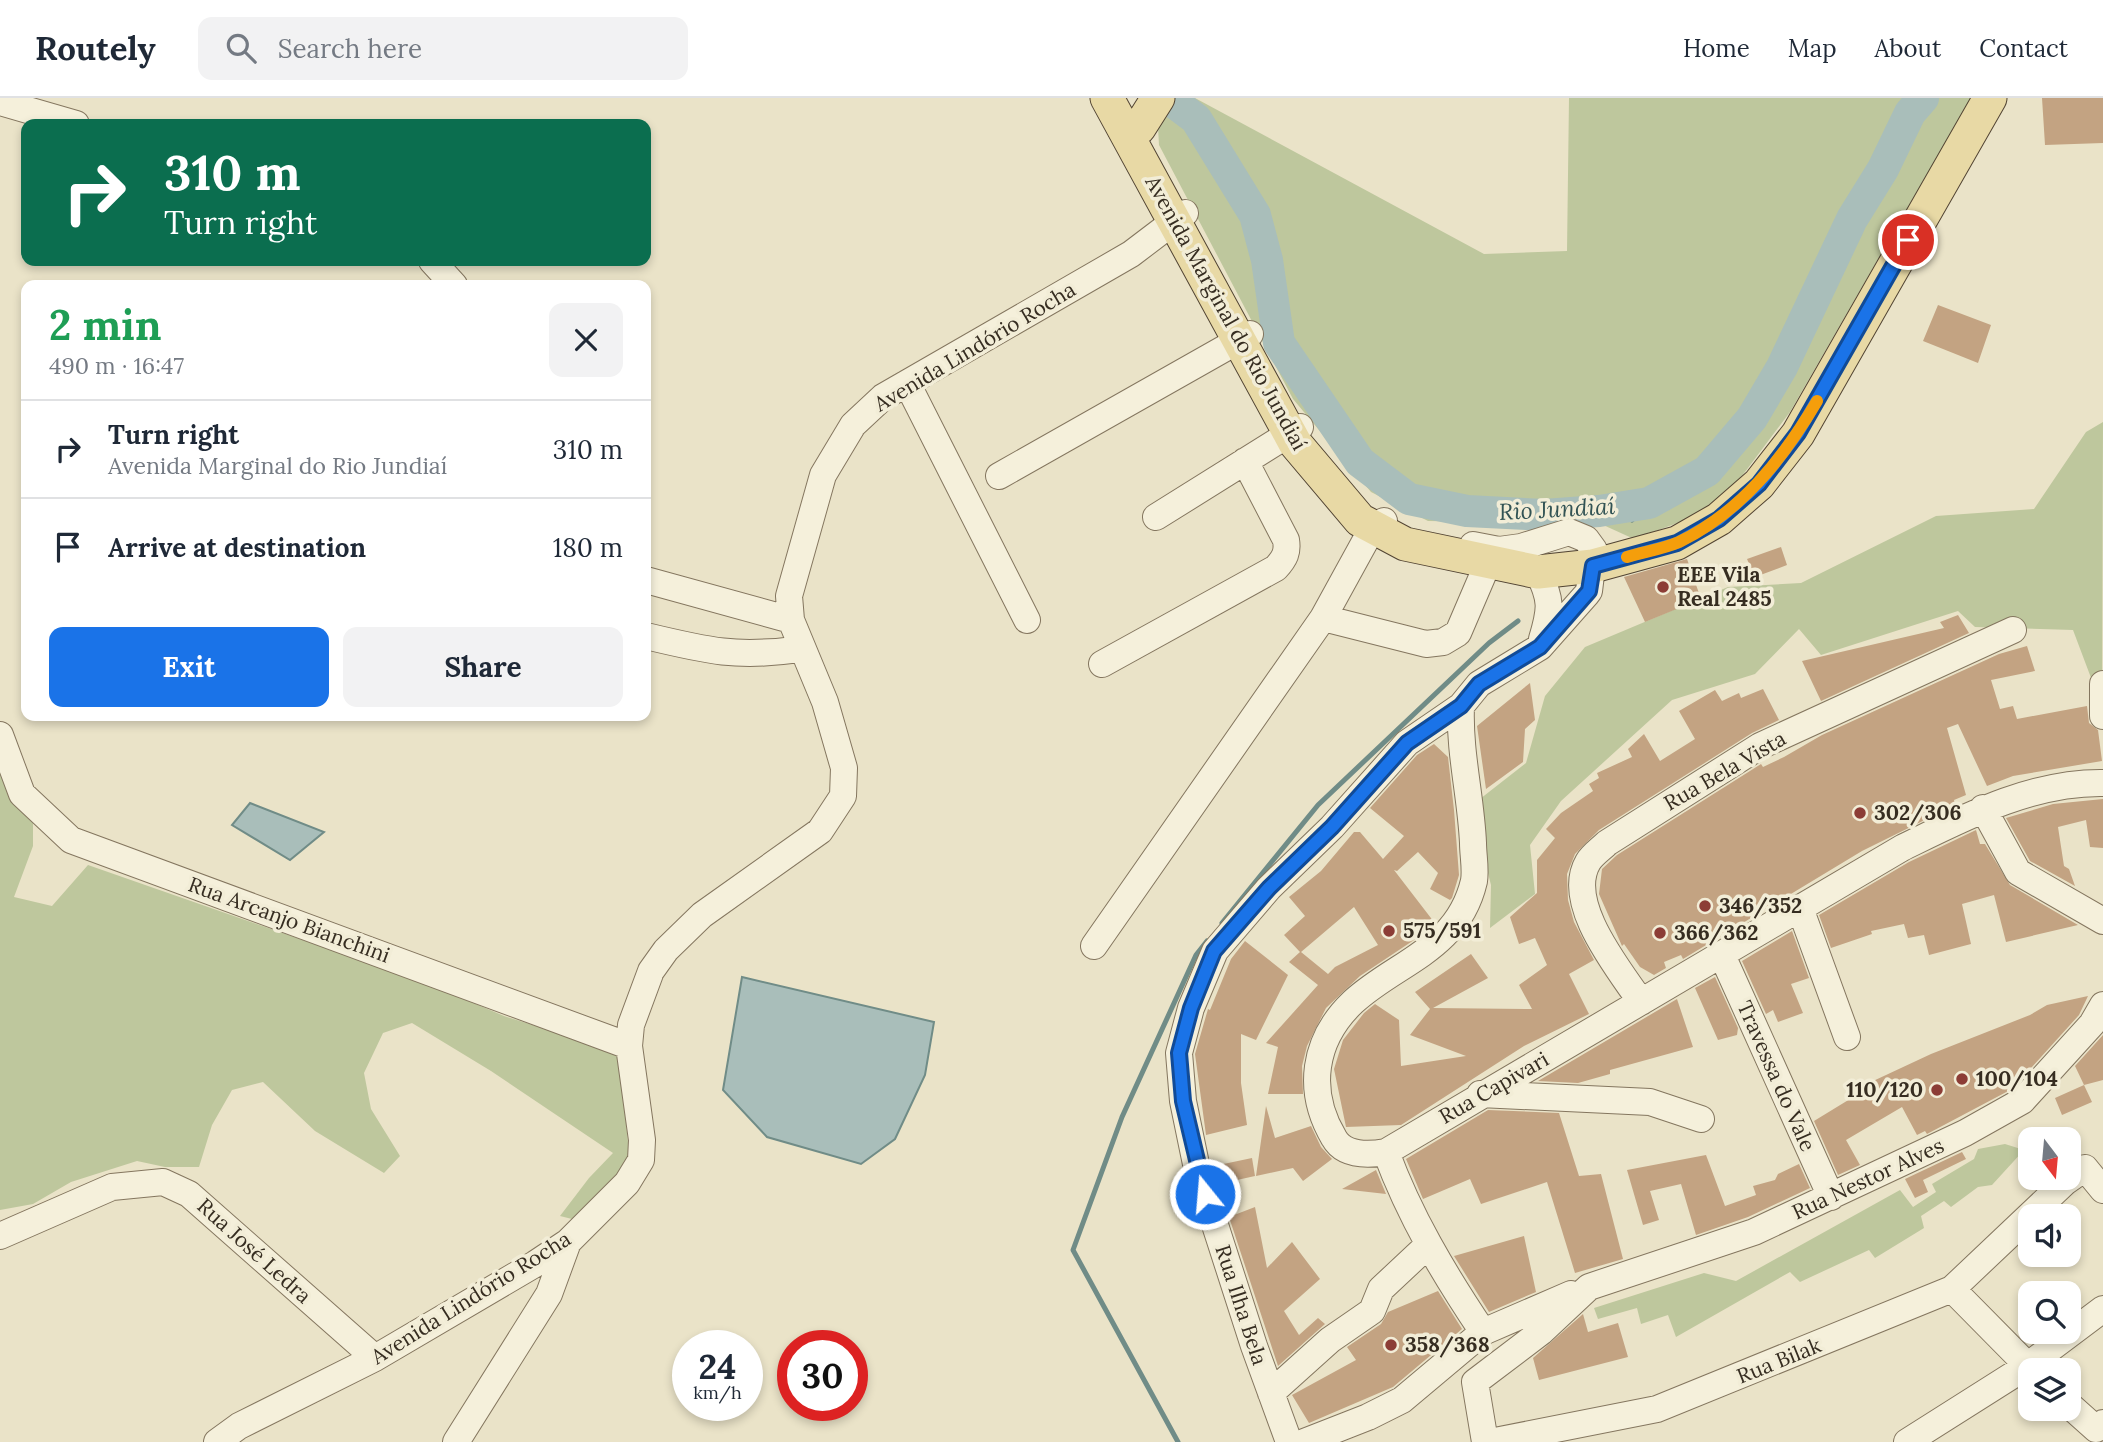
<!DOCTYPE html>
<html lang="en">
<head>
<meta charset="utf-8">
<style>
	:root { --surface:#fff; --page:#f2f2f3; --text:#1f2937; --muted:#747a83; --line:#e0e1e3; --accent:#1a73e8 }
	body { margin:0; font-family:Lora,serif; background:var(--page); color:var(--text); height:100vh; display:flex; flex-direction:column; font-size:26px; white-space:nowrap }
	* { box-sizing:border-box; margin:0 }
	p { font-size:23px; color:var(--muted) }
	.icon { flex:none; width:38px; height:38px; fill:none; stroke:currentColor; stroke-width:2; stroke-linecap:round; stroke-linejoin:round }
	.map { position:relative; flex:1; overflow:hidden }
	.drawer { position:absolute; left:21px; top:182px; width:630px; height:441px; display:flex; flex-direction:column; background:var(--surface); border-radius:14px; box-shadow:0 4px 10px #0003 }
	.drawer>* { flex:none }
	.top-card { position:absolute; left:21px; top:21px; width:630px; height:147px; border-radius:14px; box-shadow:0 4px 10px #0003; background:#0b6e4f; color:#fff; overflow:hidden }
	.needle { width:46px; rotate:164deg }
	.tools { position:absolute; left:2018px; top:1029px; display:grid; gap:14px }
	.tools a { display:grid; place-items:center; width:63px; height:63px; border-radius:14px; background:var(--surface); box-shadow:0 4px 10px #0003; font-size:35px }
	.speed { position:absolute; left:672px; top:1232px; display:flex; gap:14px; font-size:35px; font-weight:700; text-align:center }
	.speed>* { display:grid; place-content:center; width:91px; height:91px; border-radius:50%; background:var(--surface); box-shadow:0 4px 10px #0003; line-height:1 }
	.speed small { font-size:18px; font-weight:400 }
	.speed .limit { border:10px solid #d22; background:#fff; color:#111 }
	.pin { position:absolute; display:grid; place-items:center; width:60px; height:60px; color:#fff; margin:-30px; border:4px solid #fff; border-radius:50%; box-shadow:0 2px 7px #0007 }
	.me { position:absolute; width:77px; margin:-38px; rotate:343deg; stroke-linejoin:round; filter:drop-shadow(0 0 5px #0008) }
	.turn { display:flex; align-items:center; gap:24px; height:147px; padding:0 28px; font-size:32px }
	.turn .icon { width:91px; height:91px; stroke-width:2.5 }
	.turn b { display:block; font-size:49px; line-height:60px }
	.round { display:grid; place-items:center; flex:none; width:74px; height:74px; border-radius:14px; background:var(--page) }
	.overview { display:flex; align-items:center; justify-content:space-between; height:119px; padding:0 28px }
	h1 { font-size:42px; font-weight:800; line-height:52px; color:#1e9e55 }
	.action { display:flex; gap:14px; margin-top:auto; padding:14px 28px }
	.action a { flex:1; height:80px; border-radius:14px; background:var(--accent); color:#fff; font-size:28px; font-weight:800; line-height:80px; text-align:center }
	.action a+a { background:var(--page); color:var(--text) }
	ul { padding:0; list-style:none }
	li { display:flex; align-items:center; gap:21px; height:98px; padding:0 28px; border-top:2px solid var(--line) }
	li div { flex:1 }
	li b { display:block; font-size:26px }
	li em { font-style:normal }
	header { display:flex; align-items:center; gap:42px; box-sizing:border-box; height:98px; padding:0 35px; background:var(--surface); border-bottom:2px solid var(--line) }
	header strong { font-size:33px }
	nav { display:flex; gap:38px; margin-inline-start:auto; font-size:24px }
	.search { width:490px; height:63px; background:var(--page); display:flex; align-items:center; gap:18px; box-sizing:border-box; padding:0 24px; border-radius:14px; color:var(--muted); font-size:26px }
	.map>svg:first-child { display:block }
</style>
</head>
<body>
<header>
<strong>Routely</strong>
<div class="search"><svg class="icon" aria-label="search" viewBox="0 0 24 24"><circle cx="10" cy="10" r="6"/><path d="M15 15l6 6"/></svg>Search here</div>
<nav><a>Home</a><a>Map</a><a>About</a><a>Contact</a></nav>
</header>
<div class="map">
<svg width="2103" height="1344" viewBox="0 0 2103 1344">
	<rect width="100%" height="100%" fill="#eae3c8"/>
	<path fill="#bec79d" d="M1176 0H1195L1484 156 1567 153 1569 0H1971L1790 314 1718 410 1634 441 1601 426 1428 423 1371 394 1293 301 1159 47 1158 29Z
		M2103 324 2102 609 2073 532 1975 529 1958 513 1821 557 1799 531 1755 576 1672 602 1561 703 1530 747 1535 796 1490 830 1491 787 1471 708 1526 665 1545 598 1585 549 1728 489 1801 485 1936 418 2034 411 2086 334Z
		M0 658 33 725V748L14 799 52 808 88 767 429 886 504 918 615 953 620 966 630 1064 576 1122 560 1118 589 1080 613 1055 491 973 412 925 383 935 364 975 371 1011 400 1058 384 1075 315 1033 263 984 232 992 212 1027 199 1069H165L137 1063 71 1084 33 1106 0 1112Z
		M2005 1046 2024 1052 1992 1087 1978 1089 1951 1109 1944 1103 1921 1118 1924 1130 1875 1160 1869 1152 1800 1184 1790 1174 1676 1239 1668 1217 1641 1226 1637 1210 1598 1221 1594 1210 1704 1175 1736 1183 1900 1092 1913 1109 1936 1094 1932 1086 1974 1061 1978 1051Z"/>
	<path fill="#a9beba" stroke="#708c87" stroke-width="2" d="M250 705 324 734 290 762 232 727Z
		M742 879 934 924 925 977 895 1041 861 1066 767 1039 723 992Z"/>
	<g fill="none" stroke-linecap="round" stroke-linejoin="round">
		<path stroke="#708c87" stroke-width="5" d="M1632 422 1649 405
			M1222 825 1318 707 1489 545 1518 523
			M1178 1344 1073 1152 1122 1019 1196 857 1207 843"/>
		<path stroke="#a9beba" stroke-width="32" d="M1168 0 1196 21 1255 117 1267 162 1279 245 1360 364 1409 401 1467 413 1544 417 1599 413 1649 405 1707 373 1752 320 1782 269 1852 121 1883 71 1910 15 1923 0"/>
	</g>
	<path fill="#c3a382" fill-rule="evenodd" d="M2042 0H2103V45L2045 47Z
		M1938 207 1991 227 1978 265 1923 243Z
		M1781 449 1787 467 1755 479 1747 461Z
		M1687 461 1701 501 1645 524 1624 479Z
		M1958 517 1969 535 1821 603 1802 563 1944 530 1940 524Z
		M2027 548 2035 573 1991 582 2000 611 2013 608 2017 621 2087 608 2089 625 2098 632 2102 663 2013 678 1987 688 1958 626 1947 630 1966 697 1954 702 1955 707 1862 753 1683 861 1681 857 1664 864 1666 870 1654 877 1640 869 1624 846 1622 848 1599 796 1602 771 1617 757 1761 666 1763 669 1784 659 1822 637 1999 556Z
		M1530 585 1535 622 1525 631 1523 664 1486 691 1477 628Z
		M1763 591 1779 622 1752 635 1599 732 1575 756 1567 776 1568 802 1574 824 1594 862 1569 876 1589 916 1524 948 1401 1027 1346 1029 1334 971 1343 942 1364 915 1375 906 1399 922 1401 968 1466 958 1410 937 1430 911 1415 894 1471 856 1488 880 1433 910 1532 911 1519 887 1547 867 1535 840 1519 846 1510 819 1537 795V762L1555 740 1546 731 1561 715 1593 693 1589 686 1599 680 1597 675 1632 659 1628 651 1644 636 1660 663 1695 641 1679 613 1715 592 1722 603 1739 595 1741 600Z
		M1434 646 1448 659 1454 712 1459 777 1452 800 1450 802 1430 791 1438 775 1418 754 1397 773 1394 772 1434 824 1414 842 1360 878 1326 910 1307 948 1302 968 1303 996H1268L1278 949 1266 945 1318 887 1289 864 1300 854 1284 837 1305 818 1289 799 1321 773 1354 734H1360L1383 761 1404 738 1370 710 1417 657ZM1354 809 1378 847 1335 869 1328 876 1301 854Z
		M2103 701V750L2090 749 2086 722 2058 729 2064 768 2069 771 2075 788 2030 763 2006 720 2053 706Z
		M1976 732 1980 746H1985L2010 787 2078 827 2006 844 1994 797 1962 806 1971 846 1929 857 1924 837 1908 840 1904 826 1871 833 1872 836 1831 850 1819 817 1909 764Z
		M1792 833 1809 880 1791 886 1803 915 1778 924 1773 912 1766 916 1742 863Z
		M1245 843 1288 877 1256 942 1241 936V985L1247 1027 1206 1037 1195 956 1208 911 1210 912 1231 861Z
		M1715 879 1738 930 1737 937 1718 942 1695 890Z
		M2088 898 2079 917 2012 991 1927 1036 1925 1033 1917 1037 1902 1009 1846 1042 1860 1067 1838 1077 1814 1023 1850 1001 1847 995 1870 981 1871 984 1931 956 2030 917 2047 907Z
		M1677 901 1693 949 1610 972V976L1578 985 1538 983Z
		M2103 937V982L2084 987 2075 968Z
		M2084 987 2092 1004 2062 1017 2055 1000Z
		M1266 1008 1275 1040 1311 1028 1321 1049 1332 1061 1303 1083 1293 1070 1256 1078Z
		M1488 1012 1559 1015 1579 1078 1601 1076 1623 1161 1575 1175 1547 1084 1481 1106 1470 1081 1423 1101 1406 1061Z
		M1962 1054 1966 1061 1923 1082 1928 1094 1915 1100 1905 1081Z
		M1706 1057 1725 1108 1756 1097 1753 1088 1775 1082 1778 1076 1799 1066 1810 1090 1748 1119 1696 1137 1681 1086 1650 1093 1659 1122 1643 1127 1627 1072Z
		M1252 1060 1255 1078 1219 1086 1214 1068Z
		M1376 1072 1386 1096 1342 1091Z
		M1255 1109 1267 1170 1292 1144 1320 1181 1284 1213 1299 1237 1318 1220 1325 1226 1278 1268 1229 1119Z
		M1524 1138 1536 1194 1489 1214 1454 1158Z
		M1438 1193 1462 1231 1393 1289 1309 1325 1292 1297 1356 1262 1347 1249 1381 1226 1388 1214Z
		M1583 1216 1588 1234 1618 1225 1628 1259 1539 1282 1533 1260Z"/>
	<g fill="none" stroke-linecap="round" stroke-linejoin="round">
		<g stroke="#84765f" stroke-width="28">
			<path id="minor" d="M0 4 76 26
				M432 163 454 187
				M907 285 1027 522
				M999 378 1250 236
				M1156 419 1300 329
				M1538 474C1552 502 1551 511 1542 541
				M646 482 791 522
				M1323 520 1426 546 1443 544 1458 535 1488 465 1499 452
				M646 538C708 553 737 560 801 551
				M1102 566 1276 470C1285 460 1288 454 1286 442L1245 363
				M2103 586V618
				M1461 608C1459 654 1471 699 1473 745 1473 757 1476 771 1474 783 1458 852 1396 864 1353 904 1313 942 1306 993 1334 1040 1344 1058 1368 1057 1386 1054L1902 750C1965 719 2031 684 2103 685
				M0 637 22 696 71 742 629 948
				M1983 710 2018 774 2103 823
				M1800 810 1847 939
				M1094 848 1323 520 1373 429 1384 423
				M1722 857 1831 1099
				M1641 904C1619 871 1564 805 1588 764 1592 757 1601 751 1607 745L1760 648 2013 532
				M1480 996 1650 1004 1701 1021
				M1386 1054C1410 1119 1444 1176 1483 1234
				M0 1138 112 1089 163 1084 189 1096 375 1260
				M1952 1191 2032 1272
				M1271 1295 1330 1242 1372 1213 1381 1191 1428 1147
				M2068 1306 2096 1331 2103 1325
				M217 1344 239 1328 375 1260 535 1166 568 1144 627 1085 641 1062 642 1042 629 948 631 927 651 873 666 852 702 817 820 733 843 698 844 670 825 604 791 522 789 498 823 377 853 327 883 299 1131 156 1185 115
				M456 1344 549 1196 568 1144
				M1289 1344 1254 1248 1197 1071 1183 1003 1179 955 1191 910 1215 853 1269 790 1332 729 1407 645 1461 608 1479 586 1540 549 1586 497 1589 493 1594 452 1586 441 1569 434 1521 449 1499 452 1473 447
				M1304 1344 1368 1319 1402 1302 1483 1234 1571 1196
				M1485 1344 1475 1284 1541 1234 1589 1189 1754 1134 1965 1035 2022 1003 2092 926 2103 907
				M1490 1344 1657 1311 1952 1191 2065 1084 2085 1070 2103 1092
				M1907 1344 2027 1268 2103 1211"/>
		</g>
		<g stroke="#524433" stroke-width="35">
			<path id="major" d="M1107 0 1295 345 1360 422 1405 446 1538 474 1593 468 1677 445 1719 421 1759 386 1798 336 1990 0
				M1127 36 1139 30 1158 0"/>
		</g>
		<use href="#minor" stroke="#f5f0db" stroke-width="26"/>
		<use href="#major" stroke="#e8d9a5" stroke-width="33"/>
	</g>
	<g fill="none" stroke-linecap="round" stroke-linejoin="round">
		<g stroke="#114b97" stroke-width="18">
			<path id="route" d="M1205 1096 1183 1003 1179 955 1191 910 1214 853 1269 790 1332 729 1407 645 1461 608 1479 586 1540 549 1589 493 1593 468 1677 445 1719 421 1759 386 1798 335 1908 142"/>
		</g>
		<use href="#route" stroke="#1a73e8" stroke-width="12"/>
		<path stroke="#f59e0b" stroke-width="12" d="M1627 459C1643 454 1663 451 1679 444 1741 414 1783 361 1817 303"/>
	</g>
	<g fill="#8c3d36" stroke="#f2edd7" stroke-width="2.5">
		<circle cx="1663" cy="489" r="7"/>
		<circle cx="1860" cy="715" r="7"/>
		<circle cx="1705" cy="808" r="7"/>
		<circle cx="1389" cy="833" r="7"/>
		<circle cx="1660" cy="835" r="7"/>
		<circle cx="1962" cy="981" r="7"/>
		<circle cx="1937" cy="992" r="7"/>
		<circle cx="1391" cy="1247" r="7"/>
	</g>
	<g text-anchor="middle" stroke-width="7" stroke-linejoin="round" paint-order="stroke">
		<g font-size="21" fill="#362d21" stroke="#f2edd7">
			<text transform="translate(1226 215) rotate(61)" y="7">Avenida Marginal do Rio Jundiaí</text>
			<text transform="translate(975 249) rotate(-31)" y="7">Avenida Lindório Rocha</text>
			<text transform="translate(1725 673) rotate(-30)" y="7">Rua Bela Vista</text>
			<text transform="translate(289 822) rotate(20)" y="7">Rua Arcanjo Bianchini</text>
			<text transform="translate(1776 978) rotate(66)" y="7">Travessa do Vale</text>
			<text transform="translate(1494 990) rotate(-30)" y="7">Rua Capivari</text>
			<text transform="translate(1868 1081) rotate(-25)" y="7">Rua Nestor Alves</text>
			<text transform="translate(254 1153) rotate(42)" y="7">Rua José Ledra</text>
			<text transform="translate(471 1200) rotate(-32)" y="7">Avenida Lindório Rocha</text>
			<text transform="translate(1241 1207) rotate(72)" y="7">Rua Ilha Bela</text>
			<text transform="translate(1779 1263) rotate(-22)" y="7">Rua Bilak</text>
		</g>
		<g font-size="21" font-weight="bold" fill="#362d21" stroke="#f2edd7" text-anchor="start">
			<text x="1677" y="484">EEE Vila<tspan x="1677" dy="24">Real 2485</tspan></text>
			<text x="1874" y="722">302/306</text>
			<text x="1719" y="815">346/352</text>
			<text x="1403" y="840">575/591</text>
			<text x="1674" y="842">366/362</text>
			<text x="1976" y="988">100/104</text>
			<text x="1923" y="999" text-anchor="end">110/120</text>
			<text x="1405" y="1254">358/368</text>
		</g>
		<g font-size="23" font-style="italic" fill="#325354" stroke="#f2edd7">
			<text transform="translate(1557 411) rotate(-3)" y="8">Rio Jundiaí</text>
		</g>
	</g>
</svg>
<div class="tools">
<a><svg class="needle" viewBox="-14 -14 28 28"><path d="M0-13l5 13h-10z" fill="#e53935"/><path d="M0 13l5-13h-10z" fill="#747a83"/></svg></a>
<a><svg class="icon" aria-label="sound" viewBox="0 0 24 24"><path d="M4 9h4l5-4v14l-5-4H4zM17 9q2 3 0 6"/></svg></a>
<a><svg class="icon" aria-label="search" viewBox="0 0 24 24"><circle cx="10" cy="10" r="6"/><path d="M15 15l6 6"/></svg></a>
<a><svg class="icon" aria-label="layers" viewBox="0 0 24 24"><path d="M12 4l9 5-9 5-9-5zM3 14l9 5 9-5"/></svg></a>
</div>
<div class="speed"><div>24<small>km/h</small></div><div class="limit">30</div></div>
<div class="pin" style="left:1908px;top:142px;background:#d93025"><svg class="icon" aria-label="arrive" viewBox="0 0 24 24"><path d="M6 21V4h12l-3 4 3 4H6"/></svg></div>
<svg class="me" style="left:1205px;top:1096px" viewBox="-20 -20 40 40"><circle r="17" fill="#1a73e8" stroke="#fff" stroke-width="3"/><path d="M0-11L8 9 0 5-8 9z" fill="#fff"/></svg>
<div class="top-card">
<div class="turn"><svg class="icon" aria-label="right" viewBox="0 0 24 24"><path d="M7 20v-9h11M14 6l5 5-5 5"/></svg><div><b>310 m</b>Turn right</div></div>
</div>
<section class="drawer">
<div class="overview"><div><h1>2 min</h1><p>490 m · 16:47</p></div><a class="round"><svg class="icon" aria-label="close" viewBox="0 0 24 24"><path d="M6 6l12 12M18 6L6 18"/></svg></a></div>
<ul>
<li><svg class="icon" aria-label="right" viewBox="0 0 24 24"><path d="M7 20v-9h11M14 6l5 5-5 5"/></svg><div><b>Turn right</b><p>Avenida Marginal do Rio Jundiaí</p></div><em>310 m</em></li>
<li><svg class="icon" aria-label="arrive" viewBox="0 0 24 24"><path d="M6 21V4h12l-3 4 3 4H6"/></svg><div><b>Arrive at destination</b></div><em>180 m</em></li>
</ul>
<div class="action"><a>Exit</a><a>Share</a></div>
</section>
</div>
</body>
</html>
